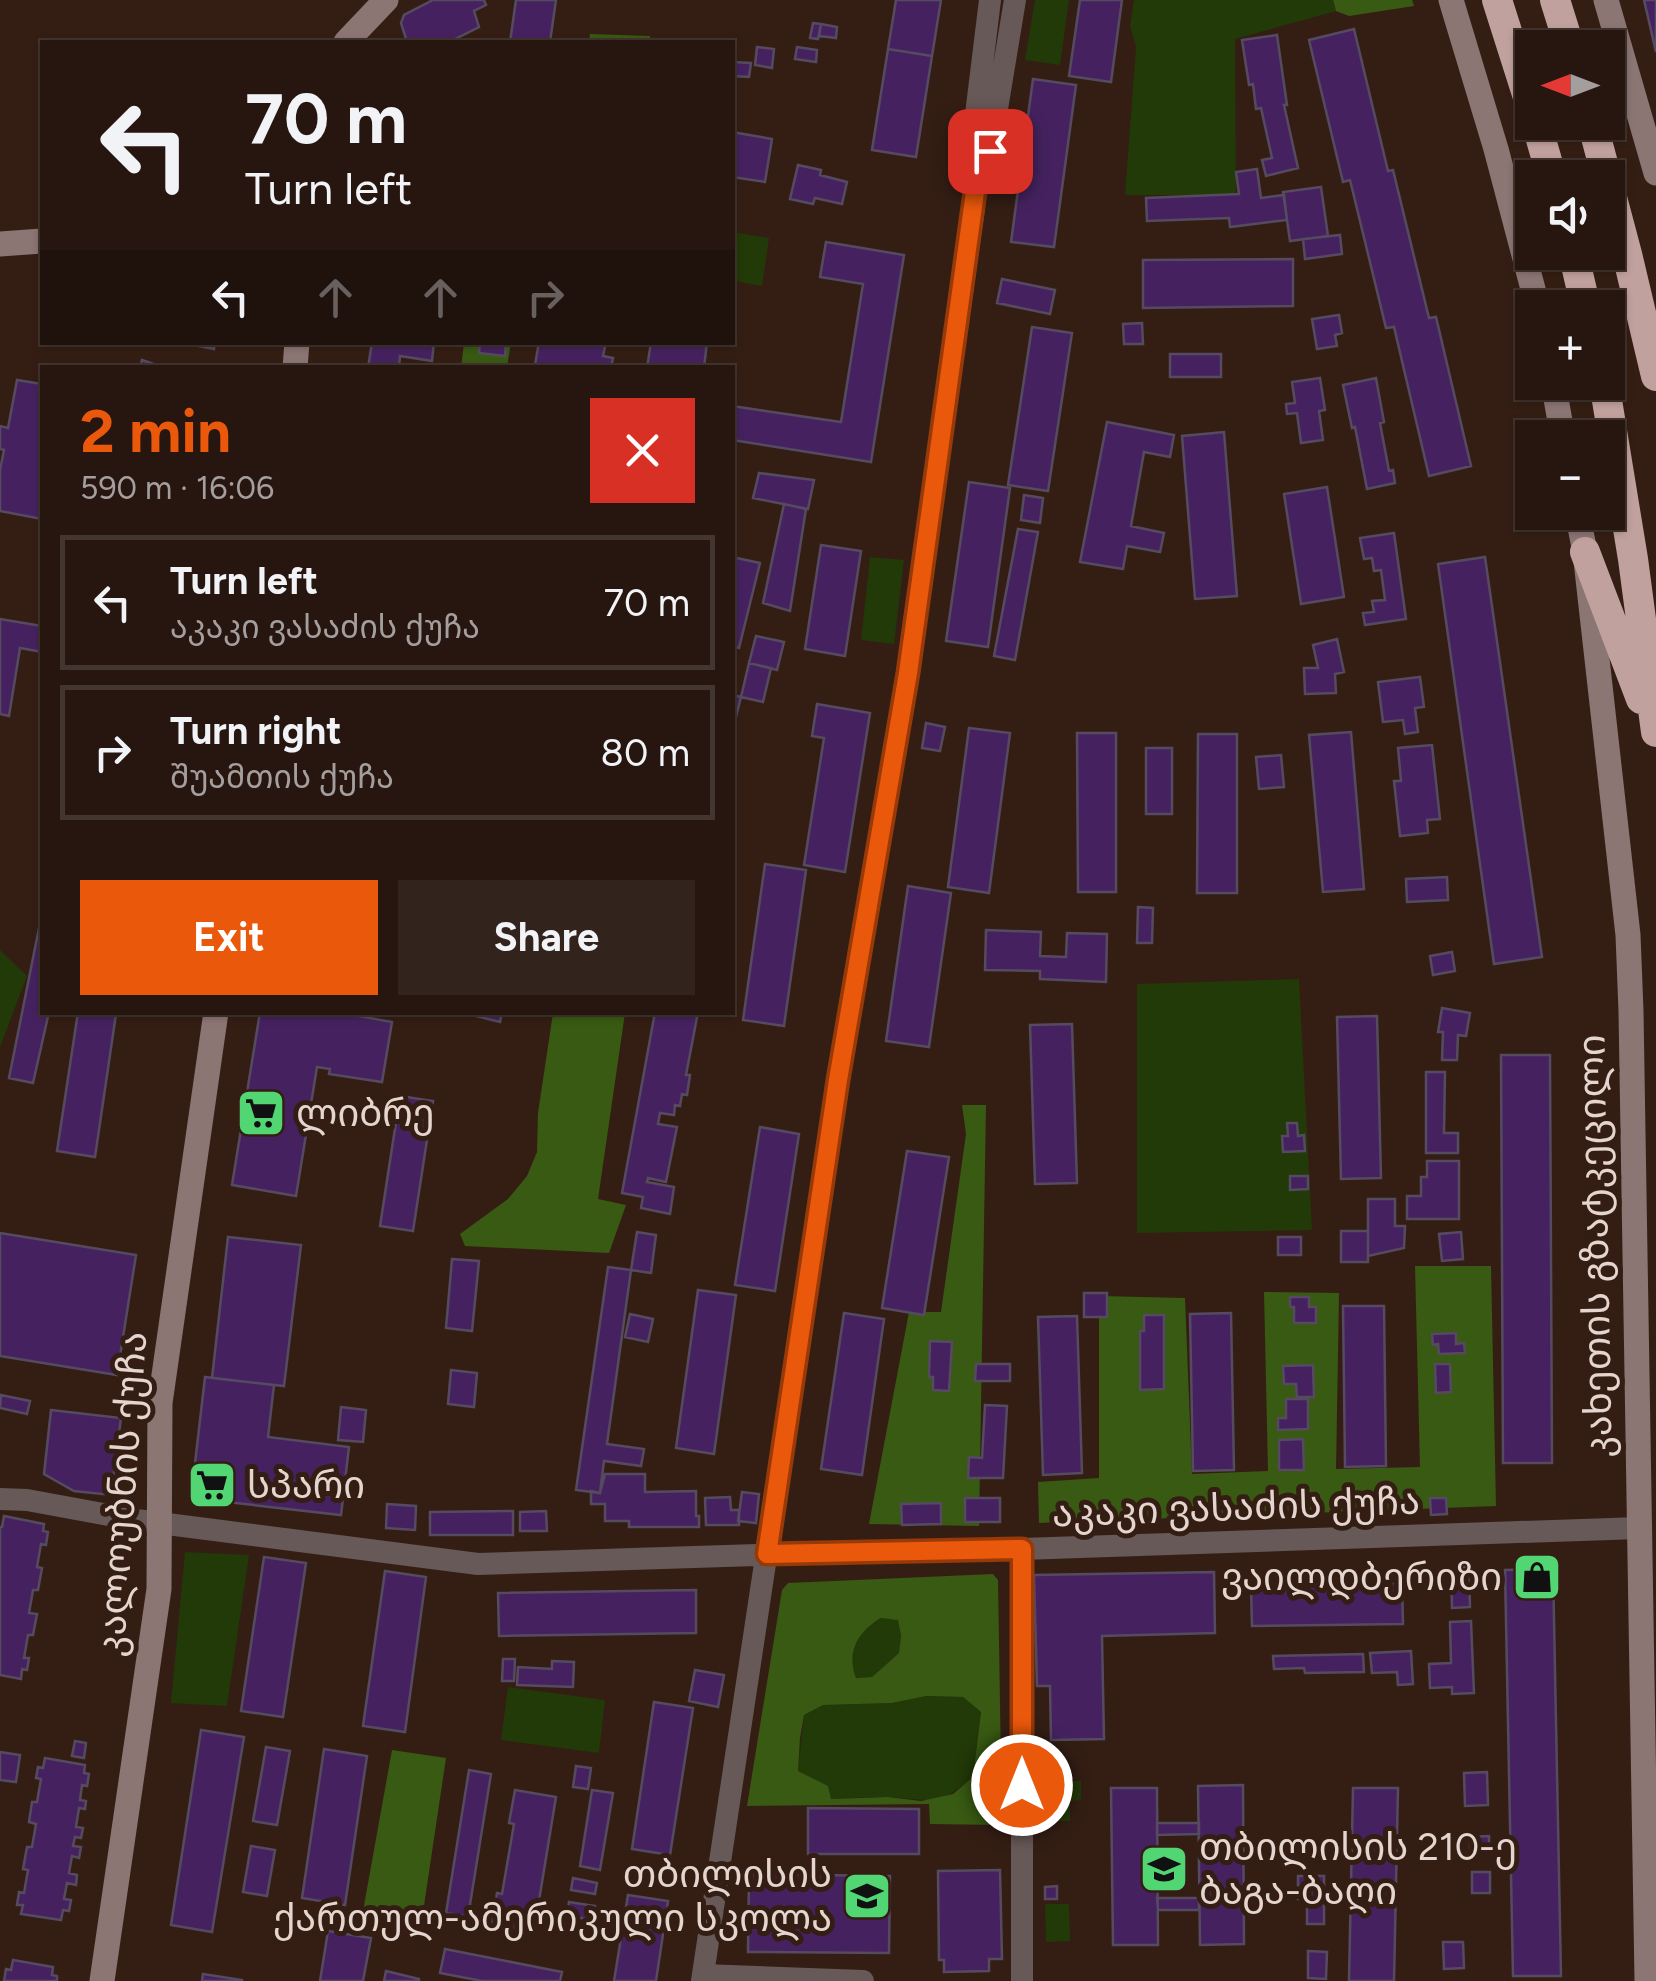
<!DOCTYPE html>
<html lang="en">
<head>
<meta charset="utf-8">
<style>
	:root { --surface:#27160f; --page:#33231d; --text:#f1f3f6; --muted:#a49f9e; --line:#43352f; --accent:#ea580c }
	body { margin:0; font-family:Figtree,"Noto Sans Georgian",sans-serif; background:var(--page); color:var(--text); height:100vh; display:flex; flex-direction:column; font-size:38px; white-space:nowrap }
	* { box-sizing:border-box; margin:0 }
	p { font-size:32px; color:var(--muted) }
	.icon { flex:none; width:55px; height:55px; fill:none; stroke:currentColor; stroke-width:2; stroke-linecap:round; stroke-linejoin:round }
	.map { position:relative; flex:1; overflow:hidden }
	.side { position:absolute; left:40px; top:365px; width:695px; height:650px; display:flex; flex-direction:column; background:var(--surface); border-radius:0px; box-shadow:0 2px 8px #0004,0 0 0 2px var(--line) }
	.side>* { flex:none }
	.top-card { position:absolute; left:40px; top:40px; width:695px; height:305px; border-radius:0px; box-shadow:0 2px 8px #0004,0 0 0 2px var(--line); background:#27160f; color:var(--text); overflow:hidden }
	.needle { width:65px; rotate:270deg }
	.controls { position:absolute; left:1515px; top:30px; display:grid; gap:20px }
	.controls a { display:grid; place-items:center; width:110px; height:110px; border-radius:0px; background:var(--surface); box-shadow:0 2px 8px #0004,0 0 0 2px var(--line); font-size:50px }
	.pin { position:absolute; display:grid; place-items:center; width:85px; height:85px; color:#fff; margin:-42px; border-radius:20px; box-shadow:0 5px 15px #0006 }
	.me { position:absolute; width:110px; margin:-55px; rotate:0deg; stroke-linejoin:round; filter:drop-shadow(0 0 8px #0008) }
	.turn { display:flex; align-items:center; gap:35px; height:210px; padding:0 40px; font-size:45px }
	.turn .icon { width:130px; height:130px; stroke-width:2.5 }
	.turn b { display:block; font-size:70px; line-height:85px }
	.lanes { display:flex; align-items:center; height:95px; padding:0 40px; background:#0003; justify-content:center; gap:50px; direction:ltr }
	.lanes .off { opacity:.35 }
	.round { display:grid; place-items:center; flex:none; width:105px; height:105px; border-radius:0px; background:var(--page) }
	.head { display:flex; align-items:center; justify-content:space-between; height:170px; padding:0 40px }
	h1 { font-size:60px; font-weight:700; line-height:75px; color:var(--accent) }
	.cta { display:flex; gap:20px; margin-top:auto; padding:20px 40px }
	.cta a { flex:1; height:115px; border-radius:0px; background:var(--accent); color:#fff; font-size:40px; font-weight:700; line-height:115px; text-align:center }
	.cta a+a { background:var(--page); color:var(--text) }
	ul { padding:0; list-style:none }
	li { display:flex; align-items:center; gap:30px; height:135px; margin:0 20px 15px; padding:0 20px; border:5px solid var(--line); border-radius:0px }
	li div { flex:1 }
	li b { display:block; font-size:38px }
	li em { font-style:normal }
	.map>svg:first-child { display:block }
</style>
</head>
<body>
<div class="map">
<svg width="1656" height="1981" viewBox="0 0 1656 1981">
	<rect width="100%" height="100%" fill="#341e14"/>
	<path fill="#223908" d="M1035 0H1069L1060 65 1025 60Z
		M1134 0H1333L1336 11 1235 39 1236 195H1125L1136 47 1130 26Z
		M732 232 769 238 762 286 733 281Z
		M870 557 904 560 894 644 861 640Z
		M0 950 27 976 0 1047Z
		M1299 979 1312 1230 1137 1233V984Z
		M185 1552 249 1555 227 1706 171 1703Z
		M882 1618 898 1619 901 1636 899 1653 872 1677 856 1678C845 1649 856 1633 882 1618Z
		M508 1687 605 1700 599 1753 501 1740Z
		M926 1696 963 1697 981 1712 973 1777C938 1808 928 1799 886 1797 868 1797 849 1798 831 1799L827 1786 798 1771 804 1715 823 1705 892 1703Z
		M1052 1781H1081V1800L1070 1801V1821H1052Z
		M1045 1904H1069L1070 1941 1046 1942Z"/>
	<path fill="#385a12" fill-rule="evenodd" d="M1333 0H1412L1414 6 1349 16 1336 11Z
		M590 34 650 36V42H589Z
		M464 343H511L507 367 461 368Z
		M553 1013H625L598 1199 626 1205 609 1253 465 1246 460 1234 508 1199 527 1176 537 1152 538 1113Z
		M962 1105H986L979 1526 869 1524 909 1312H941L966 1134Z
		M1415 1266H1491L1496 1506 1039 1523 1038 1482 1099 1478V1296L1185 1298 1192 1474 1268 1471 1264 1292 1339 1293 1336 1469 1420 1467Z
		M993 1574 998 1580 1002 1825 930 1824 929 1804 747 1806 782 1590 788 1583ZM881 1618 898 1620 901 1636 899 1653 872 1677 856 1678C846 1651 858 1632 881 1618ZM926 1696 963 1697 981 1712 973 1777 953 1794 921 1801 888 1797 831 1799 828 1786 798 1771 800 1738 804 1715 823 1705 892 1703Z
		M392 1750 446 1758 422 1919 363 1911Z"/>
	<path fill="#45225f" stroke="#554a60" stroke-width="2.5" d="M433 0H484L486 5 474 11 479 27 449 42H407L401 23 404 15Z
		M516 0H556L550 42H510Z
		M896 0H941L932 56 888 49Z
		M1080 0H1122L1111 82 1069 76Z
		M1644 0H1656V52Z
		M813 23 821 24 818 39 810 38Z
		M821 24 837 27 836 38 819 36Z
		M1354 29 1388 171 1393 170 1429 318 1436 317 1471 466 1429 476 1394 327 1386 328 1350 180 1343 182 1309 40Z
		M1277 35 1287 105H1284L1298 168 1266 176 1262 160 1272 158 1261 108 1256 109 1253 84 1249 85 1242 40Z
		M757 47 774 49 772 68 755 65Z
		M797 47 817 50 816 62 795 59Z
		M888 49 932 56 916 157 872 150Z
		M732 62 751 63 749 77 732 76Z
		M1033 79 1076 85 1054 247 1011 242Z
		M732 132 772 139 765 182 732 177Z
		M798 165 821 170 820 175 847 182 842 204 815 198 813 204 790 199Z
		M1257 169 1261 198 1284 195 1287 220 1230 227 1229 218 1147 221 1146 198 1239 194 1236 172Z
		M1321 187 1328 236 1290 241 1283 192Z
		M1340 235 1342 254 1305 259 1303 239Z
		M826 242 904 255 871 462 732 440V406L841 422 863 284 820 277Z
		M1293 259V306L1143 308V260Z
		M1002 279 1055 290 1050 314 997 303Z
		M1339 315 1342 333 1335 335 1337 346 1317 349 1312 319Z
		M1142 323 1143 344H1124L1123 324Z
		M1032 327 1072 333 1048 491 1008 485Z
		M178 342H215L214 349Z
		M372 342H434L432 361 400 356 399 368H368Z
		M480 342H506L505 356 479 353Z
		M539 342H606L603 356 613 358 611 368H550L535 365Z
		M651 342H707L704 368H647Z
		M1170 354H1221V377H1170Z
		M142 360 165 368H140Z
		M1320 378 1325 410 1319 411 1323 440 1301 443 1297 413 1287 414 1286 404 1295 403 1292 382Z
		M1376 378 1384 422 1380 423 1389 471 1393 470 1395 483 1367 489 1355 427 1352 428 1343 385Z
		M17 380 42 384V519L0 511V470L4 450 0 449V426L8 428Z
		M1107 422 1174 435 1170 457 1144 452 1131 526 1164 533 1160 552 1127 546 1123 569 1080 562Z
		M1224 432 1237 596 1195 599 1182 436Z
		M759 473 814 480 808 509 753 498Z
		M969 482 1010 488 988 647 946 641Z
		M1327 487 1344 597 1301 604 1284 494Z
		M1024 495 1043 498 1040 523 1021 520Z
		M784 504 806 509 790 611 763 603Z
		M1018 529 1038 532 1015 660 994 656Z
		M1394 533 1406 619 1365 625 1363 613 1374 612 1372 601 1385 600 1381 570 1374 571 1372 558 1364 559 1360 538Z
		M821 545 861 551 845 656 805 649Z
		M732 557 760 563 739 648 732 646Z
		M1485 557 1542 957 1494 964 1438 564Z
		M0 619 42 626V652L20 648 9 716 0 714Z
		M756 636 784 642 777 670 749 663Z
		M1337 639 1344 672 1335 674 1336 693 1305 694 1304 668H1318L1313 645Z
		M749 663 771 668 763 702 741 697Z
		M1420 677 1424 707 1415 708 1418 732 1405 734 1403 720 1383 722 1378 682Z
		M732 695 741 697 732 733Z
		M817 704 870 713 845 872 804 865 824 738 812 736Z
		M926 723 945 727 940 751 922 748Z
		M969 728 1010 733 989 893 948 887Z
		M1351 732 1364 889 1323 892 1309 735Z
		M1077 733H1116V892H1078Z
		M1198 734H1237V893H1197Z
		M1432 745 1440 819 1427 820 1428 833 1400 836 1394 781H1401L1398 748Z
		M1146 748H1172V814H1146Z
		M1281 755 1284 787 1259 789 1256 757Z
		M765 864 806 870 784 1026 743 1020Z
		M1447 877 1448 900 1407 902 1406 879Z
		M908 886 951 893 929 1047 886 1041Z
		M1138 907 1153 908 1152 943H1137Z
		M42 913V1012H49L33 1083 9 1078Z
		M986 930 1041 932 1040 956 1066 957 1067 933 1107 934 1106 982 1040 979V971L985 970Z
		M1452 952 1455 971 1433 975 1430 956Z
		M1442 1008 1470 1013 1466 1036 1458 1035 1457 1060H1442L1443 1032H1438Z
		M78 1012 116 1014 95 1157 57 1151Z
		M260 1012H337L392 1022 382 1082 329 1074 330 1069 317 1067 296 1196 232 1185Z
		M460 1012H502L500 1022Z
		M655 1012H698L686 1075H690L687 1095 682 1094 680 1106 675 1105 674 1115 660 1113 658 1124 677 1127 666 1182 648 1178 647 1182 674 1187 670 1214 641 1208 643 1197 622 1193Z
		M1377 1016 1381 1178 1341 1179 1337 1017Z
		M1072 1024 1077 1183 1035 1184 1030 1025Z
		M1501 1055H1550L1552 1463H1503Z
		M1426 1072H1445L1444 1133H1458V1153H1426Z
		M400 1096 433 1101 413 1231 380 1226Z
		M1287 1123H1297L1298 1136 1304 1135 1305 1151 1283 1152 1282 1136H1288Z
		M760 1127 799 1134 775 1291 735 1285Z
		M907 1151 949 1157 924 1315 882 1308Z
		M1427 1161H1459V1219H1407V1196H1421V1177H1427Z
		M1290 1176H1308V1189L1290 1190Z
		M1368 1199H1395V1226H1405L1404 1248 1368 1256Z
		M1341 1231H1368V1262H1341Z
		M637 1232 656 1235 651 1273 631 1270Z
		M1461 1232 1463 1259 1442 1261 1439 1234Z
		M0 1233 136 1255 117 1375 0 1356Z
		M228 1237 301 1245 284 1386 212 1378Z
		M1278 1237H1301V1255H1278Z
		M452 1259 479 1261 472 1331 446 1328Z
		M608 1267 631 1270 607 1444 644 1449 641 1466 604 1461 600 1493 576 1490Z
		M698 1290 736 1295 714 1454 676 1448Z
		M1084 1293H1107V1317H1084Z
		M1290 1297H1309V1307H1316V1323H1294V1307H1290Z
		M1343 1306H1384L1386 1466 1345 1467Z
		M844 1313 884 1319 862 1475 821 1469Z
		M1231 1313 1234 1470 1193 1471 1190 1314Z
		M630 1314 653 1319 648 1342 625 1337Z
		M1144 1315H1164V1389L1140 1390V1331H1144Z
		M1077 1316 1082 1473 1043 1475 1038 1317Z
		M1456 1333V1344L1464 1343 1465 1353 1439 1354 1438 1344 1433 1345 1432 1334Z
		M930 1341 952 1342 949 1391 933 1390V1377H929Z
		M976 1364H1010V1381H975Z
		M1435 1364H1450L1451 1392 1436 1393Z
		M1313 1365 1314 1397H1297L1296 1384H1284L1283 1366Z
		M451 1370 477 1373 474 1407 448 1404Z
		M205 1377 274 1385 268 1437 349 1447 341 1515 191 1498Z
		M1 1395 30 1401 27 1414 0 1408Z
		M1286 1399H1308V1429L1278 1430V1418H1286Z
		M985 1405 1007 1406 1003 1478H968L969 1457 982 1458Z
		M341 1407 366 1410 363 1442 338 1440Z
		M51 1410 121 1418 111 1495 74 1491 44 1474Z
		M1303 1439 1304 1470H1279V1440Z
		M605 1474H645V1492L696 1491V1516H699V1527H629V1521H605V1504H591V1491L600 1493Z
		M742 1492 759 1494 756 1523 738 1521Z
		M730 1497 731 1510H739V1525H706L705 1498Z
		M965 1498H1000V1522H965Z
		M1430 1498H1446L1447 1514 1431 1515Z
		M941 1503V1524L902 1525 901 1504Z
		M387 1504 416 1506 415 1530 386 1528Z
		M513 1511V1535H430V1512Z
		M546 1511 547 1531H520V1512Z
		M4 1516 44 1524 43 1531 48 1532 46 1545 41 1544 37 1567 42 1568 38 1590H33L29 1613 37 1614 33 1635H28L24 1658H29L27 1670 22 1669 21 1679 0 1675V1527H2Z
		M264 1557 306 1563 283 1717 241 1711Z
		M1451 1567H1469L1470 1607 1452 1608Z
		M1553 1569 1561 1976H1513L1505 1570Z
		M385 1571 426 1577 405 1732 363 1726Z
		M1214 1572 1215 1633 1102 1636 1104 1739 1051 1740 1050 1686H1037L1034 1575Z
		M1402 1583 1403 1624 1252 1626 1251 1585Z
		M696 1590V1633L499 1636 498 1593Z
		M1471 1621 1474 1693 1452 1694V1687L1430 1688 1429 1664 1451 1663 1450 1622Z
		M1411 1651 1413 1684 1398 1685 1397 1672 1372 1673 1370 1653Z
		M1363 1654 1364 1672 1305 1673 1304 1668 1274 1669 1273 1656Z
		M503 1659H515L514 1681H502Z
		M552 1661 574 1662 573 1687 517 1685 518 1667 552 1669Z
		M695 1670 724 1675 718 1707 689 1701Z
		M654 1702 693 1708 670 1855 632 1849Z
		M201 1730 244 1737 212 1932 171 1925Z
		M75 1741 86 1743 84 1758 72 1756Z
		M266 1747 290 1751 277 1825 253 1821Z
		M324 1749 367 1756 345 1905 302 1898Z
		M0 1752 20 1755 16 1782 0 1780Z
		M45 1758 85 1765 84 1773 89 1774 87 1786 82 1785 80 1800 86 1801 85 1809 79 1808 76 1827 83 1828 81 1838 75 1837 73 1846 81 1847 79 1858 72 1856 69 1873 77 1875 76 1885 67 1883 64 1899 71 1900 69 1911 63 1910 61 1920 21 1914 23 1905H17L19 1892 24 1893 28 1870 23 1869 27 1847H32L36 1824 29 1822 32 1802H37L41 1779 36 1778 38 1767 43 1768Z
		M576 1766 591 1768 588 1789 573 1787Z
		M469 1770 491 1774 468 1917 446 1913Z
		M1487 1772 1488 1805 1465 1806 1464 1773Z
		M1243 1785 1244 1944 1200 1945 1198 1786Z
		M1111 1788H1157L1158 1945H1113Z
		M1353 1788H1398L1394 1981H1349Z
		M515 1790 556 1797 534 1931 492 1924 497 1893 502 1894 514 1824 509 1823Z
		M592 1790 613 1793 600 1870 580 1866Z
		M808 1808 919 1809V1854H808Z
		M1157 1823H1199V1834L1157 1835Z
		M1489 1836V1848H1470V1837Z
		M251 1846 275 1850 267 1896 243 1892Z
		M1000 1870 1002 1959H989V1971L944 1972V1960H939L938 1871Z
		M1472 1872H1490V1893H1472Z
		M749 1874 890 1876 889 1953 748 1952Z
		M1298 1876H1324V1924H1307V1899H1298Z
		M573 1878 597 1883 595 1894 571 1890Z
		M1057 1886V1899H1045V1887Z
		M628 1895 668 1901 656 1981H614Z
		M1157 1898H1199V1910H1158Z
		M569 1902 595 1906 593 1920 567 1916Z
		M328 1931 371 1938 363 1981H320Z
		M1443 1942H1463L1464 1968 1444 1969Z
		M445 1949 562 1972 560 1981H482L440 1973Z
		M1308 1951 1327 1952 1326 1979 1308 1978Z
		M13 1960 53 1967 52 1975 57 1976V1981H4L6 1969 11 1970Z
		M386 1971 419 1979V1981H384Z
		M203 1974 242 1980V1981H202Z"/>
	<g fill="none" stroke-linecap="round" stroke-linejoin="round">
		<path stroke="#665957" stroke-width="22" d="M978 184 990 151 1015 0
			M0 1499 27 1500 136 1520 478 1564 852 1552 1022 1549 1639 1528
			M1022 1549V1981
			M703 1975 863 1981
			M702 1981 838 1080 908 673 973 215 975 192 972 147 990 0"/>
		<path stroke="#8b7674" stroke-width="25" d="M1451 0 1496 149 1538 308
			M1606 0 1656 173
			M346 42 386 0
			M0 244 42 241
			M295 368 297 342
			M1553 382 1563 438
			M1577 512 1585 552 1628 935 1631 1011 1647 1981
			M102 1981 159 1589 160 1403 216 1012"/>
		<path stroke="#c1a19d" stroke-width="30" d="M1497 0 1532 110
			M1555 0 1570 48
			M1536 122 1552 178
			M1592 122 1627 254 1656 376
			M1573 252 1586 308
			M1604 382 1633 559 1656 732
			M1585 552 1641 699"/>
	</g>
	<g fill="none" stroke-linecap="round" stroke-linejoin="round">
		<g stroke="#983908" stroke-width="25">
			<path id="route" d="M990 151 975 192 908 673 838 1080 767 1554 1022 1549V1785"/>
		</g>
		<use href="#route" stroke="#ea580c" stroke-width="18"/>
	</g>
	<defs>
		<g id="supermarket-square" transform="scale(2.5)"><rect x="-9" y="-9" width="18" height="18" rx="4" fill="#52d673" stroke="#341e14"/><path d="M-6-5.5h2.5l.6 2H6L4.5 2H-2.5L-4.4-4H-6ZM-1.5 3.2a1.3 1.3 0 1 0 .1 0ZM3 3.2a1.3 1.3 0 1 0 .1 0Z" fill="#111"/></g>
		<g id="shop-square" transform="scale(2.5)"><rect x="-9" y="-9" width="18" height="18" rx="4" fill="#52d673" stroke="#341e14"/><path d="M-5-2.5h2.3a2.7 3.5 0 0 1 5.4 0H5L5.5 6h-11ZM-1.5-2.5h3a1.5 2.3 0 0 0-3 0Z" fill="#111"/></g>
		<g id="school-square" transform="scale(2.5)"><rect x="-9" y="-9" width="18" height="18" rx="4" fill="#52d673" stroke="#341e14"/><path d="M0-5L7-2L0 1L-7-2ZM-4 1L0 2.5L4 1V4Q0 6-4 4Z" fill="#111"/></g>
	</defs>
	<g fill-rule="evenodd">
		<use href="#supermarket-square" x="261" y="1113"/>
		<use href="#supermarket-square" x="212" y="1485"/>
		<use href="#shop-square" x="1537" y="1577"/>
		<use href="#school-square" x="1164" y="1869"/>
		<use href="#school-square" x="867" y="1896"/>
	</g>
	<g text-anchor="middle" stroke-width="10" stroke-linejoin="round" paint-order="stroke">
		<g font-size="38" fill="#e4d5ce" stroke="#341e14" text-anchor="start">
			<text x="296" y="1126">ლიბრე</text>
			<text x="247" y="1498">სპარი</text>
			<text x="1502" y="1590" text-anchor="end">ვაილდბერიზი</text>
			<text x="1199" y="1860">თბილისის 210-ე<tspan x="1199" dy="44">ბაგა-ბაღი</tspan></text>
			<text x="832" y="1887" text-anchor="end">თბილისის<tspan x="832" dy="44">ქართულ-ამერიკული სკოლა</tspan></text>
		</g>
		<g font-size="38" fill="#e4d5ce" stroke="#341e14">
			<text transform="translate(1595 1246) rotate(-91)" y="13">კახეთის გზატკეცილი</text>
			<text transform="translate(122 1494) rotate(-86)" y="13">კალოუბნის ქუჩა</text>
			<text transform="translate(1236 1507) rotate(-2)" y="13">აკაკი ვასაძის ქუჩა</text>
		</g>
	</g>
</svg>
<div class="controls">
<a><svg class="needle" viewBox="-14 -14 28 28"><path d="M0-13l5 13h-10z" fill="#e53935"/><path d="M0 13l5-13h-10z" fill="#a49f9e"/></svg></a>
<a><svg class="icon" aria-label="sound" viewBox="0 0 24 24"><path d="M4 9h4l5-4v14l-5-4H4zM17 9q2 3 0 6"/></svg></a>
<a>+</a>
<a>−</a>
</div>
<div class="pin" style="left:990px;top:151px;background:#d93025"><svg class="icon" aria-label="arrive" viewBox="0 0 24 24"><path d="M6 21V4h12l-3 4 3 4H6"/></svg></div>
<svg class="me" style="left:1022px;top:1785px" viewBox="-20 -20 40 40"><circle r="17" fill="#ea580c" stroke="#fff" stroke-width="3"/><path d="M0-11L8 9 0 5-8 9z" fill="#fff"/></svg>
<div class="top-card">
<div class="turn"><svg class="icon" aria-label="left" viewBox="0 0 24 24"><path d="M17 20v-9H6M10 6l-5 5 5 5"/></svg><div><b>70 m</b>Turn left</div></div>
<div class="lanes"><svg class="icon" aria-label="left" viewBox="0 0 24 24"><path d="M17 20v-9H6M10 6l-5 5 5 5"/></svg><svg class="icon off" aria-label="ahead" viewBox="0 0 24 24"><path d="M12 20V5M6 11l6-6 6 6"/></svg><svg class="icon off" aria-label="ahead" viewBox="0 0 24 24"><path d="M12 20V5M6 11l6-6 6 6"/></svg><svg class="icon off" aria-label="right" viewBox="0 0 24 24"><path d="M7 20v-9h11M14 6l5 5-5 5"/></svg></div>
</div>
<section class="side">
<div class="head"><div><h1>2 min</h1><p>590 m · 16:06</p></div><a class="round" style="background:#d93025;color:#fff"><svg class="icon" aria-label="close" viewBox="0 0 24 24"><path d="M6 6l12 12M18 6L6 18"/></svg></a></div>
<ul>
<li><svg class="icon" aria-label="left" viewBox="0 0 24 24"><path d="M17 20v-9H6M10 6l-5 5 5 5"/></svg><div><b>Turn left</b><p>აკაკი ვასაძის ქუჩა</p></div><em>70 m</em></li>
<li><svg class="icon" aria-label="right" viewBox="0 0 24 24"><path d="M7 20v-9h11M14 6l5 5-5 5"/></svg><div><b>Turn right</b><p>შუამთის ქუჩა</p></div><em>80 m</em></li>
</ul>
<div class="cta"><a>Exit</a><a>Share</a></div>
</section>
</div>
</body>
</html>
